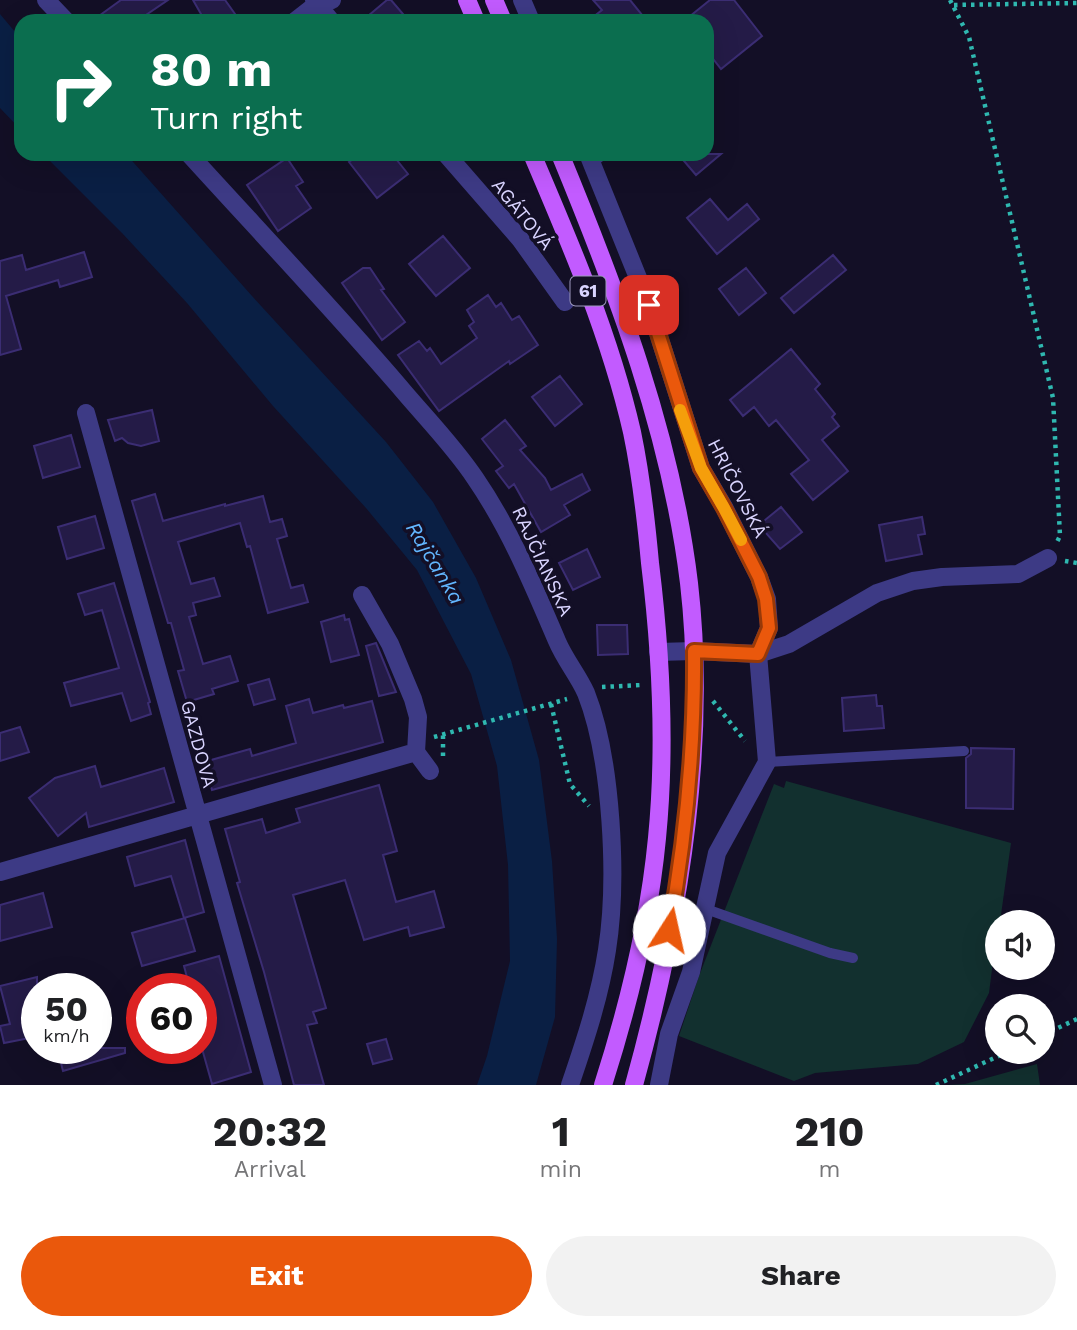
<!DOCTYPE html>
<html lang="en">
<head>
<meta charset="utf-8">
<style>
	:root { --surface:#fff; --page:#f2f2f2; --text:#202124; --muted:#757577; --accent:#ea580c }
	body { margin:0; font-family:"Work Sans",sans-serif; background:var(--page); color:var(--text); height:100vh; display:flex; flex-direction:column; font-size:26px; white-space:nowrap }
	* { box-sizing:border-box; margin:0 }
	p { font-size:23px; color:var(--muted) }
	.icon { flex:none; width:38px; height:38px; fill:none; stroke:currentColor; stroke-width:2; stroke-linecap:round; stroke-linejoin:round }
	.map { position:relative; height:1085px; overflow:hidden }
	.panel { display:flex; flex-direction:column; background:var(--surface); flex:1 }
	.panel>* { flex:none }
	.top-card { position:absolute; left:14px; top:14px; width:700px; height:147px; border-radius:21px; box-shadow:0 7px 28px #0002; background:#0b6e4f; color:#fff; overflow:hidden }
	.buttons { position:absolute; left:985px; top:910px; display:grid; gap:14px }
	.buttons a { display:grid; place-items:center; width:70px; height:70px; border-radius:50%; background:var(--surface); box-shadow:0 7px 28px #0002; font-size:35px }
	.speed { position:absolute; left:21px; top:973px; display:flex; gap:14px; font-size:35px; font-weight:700; text-align:center }
	.speed>* { display:grid; place-content:center; width:91px; height:91px; border-radius:50%; background:var(--surface); box-shadow:0 7px 28px #0002; line-height:1 }
	.speed small { font-size:18px; font-weight:400 }
	.speed .limit { border:10px solid #d22; background:#fff; color:#111 }
	.pin { position:absolute; display:grid; place-items:center; width:60px; height:60px; color:#fff; margin:-30px; border-radius:14px; box-shadow:0 4px 10px #0006 }
	.me { position:absolute; width:77px; margin:-38px; rotate:10deg; stroke-linejoin:round; filter:drop-shadow(0 0 5px #0008) }
	.turn { display:flex; align-items:center; gap:24px; height:147px; padding:0 21px; font-size:32px }
	.turn .icon { width:91px; height:91px; stroke-width:2.5 }
	.turn b { display:block; font-size:49px; line-height:60px }
	.eta { display:flex; justify-content:space-evenly; align-items:center; height:119px; text-align:center }
	.eta b { font-size:42px; font-weight:700; line-height:49px }
	.cta { display:flex; gap:14px; margin-top:auto; padding:14px 21px }
	.cta a { flex:1; height:80px; border-radius:42px; background:var(--accent); color:#fff; font-size:28px; font-weight:700; line-height:80px; text-align:center }
	.cta a+a { background:var(--page); color:var(--text) }
	.map>svg:first-child { display:block }
</style>
</head>
<body>
<div class="map">
<svg width="1077" height="1085" viewBox="0 0 1077 1085">
	<rect width="100%" height="100%" fill="#130f26"/>
	<path fill="#12302f" d="M786 781 1011 843 1000 922H998L989 993 964 1042 918 1064 815 1073 794 1081 679 1036 699 976 774 784 784 788Z
		M1037 1064 1040 1085H948L965 1084Z"/>
	<path fill="#0a1f44" d="M0 14 21 39V130L0 108Z
		M43 154H126L252 296 386 442 433 502 476 578 511 660 539 760 552 861 557 939 555 1017 536 1085H477L487 1056 510 961 508 865 497 766 471 674 417 570 366 508 273 406 187 303 122 233Z"/>
	<path fill="#241b47" stroke="#3b2d73" stroke-width="2" d="M121 0H168L137 21H92Z
		M193 0H225L240 21H205Z
		M387 0H391L409 21H362Z
		M593 0H630L647 21H588L602 10Z
		M710 0H734L762 36 721 69 707 51V21H684Z
		M360 154H392L408 174 377 198 349 162Z
		M678 154H721L696 175Z
		M287 158 303 182 296 186 311 208 278 231 247 185Z
		M710 199 728 220 747 204 759 219 717 254 687 218Z
		M443 236 470 268 436 296 409 264Z
		M84 252 92 277 60 287 58 280 6 296 21 349 0 355V261L22 255 26 270Z
		M833 255 846 270 794 313 781 298Z
		M363 268H370L384 289 381 290 405 322 382 340 342 283Z
		M746 268 766 293 739 315 719 289Z
		M488 295 496 307 501 303 512 320 519 316 538 345 510 364 509 361 439 411 398 355 419 341 427 351 430 348 441 364 477 338 469 326 474 322 467 310Z
		M791 349 820 384 815 389 835 414 832 417 839 426 822 440 848 471 813 500 791 474 809 460 776 420 769 426 754 407 743 416 730 400Z
		M560 376 582 404 555 426 532 397Z
		M152 410 159 441 141 446 128 443 122 438 115 441 108 420Z
		M505 420 526 446 520 450 545 478 551 490 582 474 590 490 564 505 570 515 541 532 514 484 509 488 496 471 503 466 482 439Z
		M71 435 80 467 43 478 34 446Z
		M155 494 163 521 225 504V506L263 496 270 522 282 519 287 536 277 539 291 588 303 585 308 602 268 613 250 546 247 547 240 523 178 542 191 584 214 578 220 596 193 603 196 615 189 617 203 664 230 656 238 681 212 689 214 694 187 702 178 671 184 670 171 623H168L132 501Z
		M781 507 802 532 780 549 759 525Z
		M95 516 104 548 67 559 58 527Z
		M922 517 925 534 918 535 922 554 886 561 879 525Z
		M587 549 600 577 573 590 559 563Z
		M114 583 150 702 148 703 151 714 131 721 122 693 71 706 64 683 119 668 102 610 85 615 78 594Z
		M344 615 345 620 349 619 359 655 331 662 321 622Z
		M597 625H627L628 654 598 655Z
		M376 643 396 692 379 696 366 646Z
		M269 679 275 699 254 705 248 685Z
		M876 695 877 706H882L884 728 844 731 842 698Z
		M309 699 313 713 343 705 344 708 372 701 383 742 212 790 204 762 250 749 252 756 296 743 286 706Z
		M20 727 29 752 0 761V733Z
		M971 748 1014 749 1013 809 966 808V758L971 754Z
		M95 766 101 787 164 768 174 802 89 827 86 813 58 836 29 798 55 778Z
		M379 785 397 851 383 855 396 902 434 891 444 927 410 936 408 927 364 940 345 880 293 895 326 1008 313 1012 317 1023 307 1025 324 1085H294L264 972 237 883 240 882 225 829 262 819 266 833 300 822 296 809Z
		M185 840 204 912 184 918 171 876 135 886 127 857Z
		M43 893 52 927 0 941V905Z
		M185 918 195 951 142 966 132 933Z
		M219 956 251 1072 212 1084 201 1045V989H190L184 966Z
		M37 977V1019L32 1020 35 1037 4 1043 0 1026 10 1024 0 986Z
		M386 1039 392 1059 373 1064 367 1044Z
		M69 1048H125V1053L63 1071 58 1051Z"/>
	<g fill="none" stroke-linecap="round" stroke-linejoin="round">
		<path stroke="#2fb8b0" stroke-width="4.5" stroke-dasharray="3.5 5" stroke-linecap="butt" d="M950 0 969 37 1053 398 1060 536 1056 544
			M954 5 1077 3
			M1065 561 1077 563
			M602 687 642 685
			M713 701 745 741
			M551 704 570 784 589 806
			M434 737 567 699
			M443 756V734
			M1043 1035 1077 1019
			M936 1085 1007 1052"/>
		<path stroke="#3d3a85" stroke-width="10" d="M592 163 604 154
			M767 762 964 751
			M706 909 830 953 853 958"/>
		<path stroke="#3d3a85" stroke-width="18" d="M46 0 66 21
			M314 0 331 21
			M522 0 531 21
			M295 21 317 4 332 0
			M189 154C259 231 331 307 399 386 424 416 453 445 475 478 510 529 533 585 557 641 565 660 578 675 586 693 612 759 618 880 607 950 600 996 585 1041 570 1085
			M446 154 520 239 565 302
			M588 154 649 305 701 468 724 507 759 577 767 599 769 628 758 654 767 762 717 853 691 972 669 1034 659 1085
			M86 413 273 1085
			M362 595 390 644 413 699 418 717 416 752 430 771
			M658 652 694 651 758 654 789 644 877 593 913 581 942 577 1018 574 1048 558
			M0 872 416 752"/>
		<path stroke="#c25bff" stroke-width="18" d="M467 0 476 21
			M494 0 503 21
			M532 154C571 245 610 336 632 432 641 475 646 519 650 563 661 653 666 747 657 838 649 922 629 1004 603 1085
			M560 154C617 292 671 434 689 583 708 748 678 926 634 1085"/>
	</g>
	<g fill="none" stroke-linecap="round" stroke-linejoin="round">
		<g stroke="#983908" stroke-width="18">
			<path id="route" d="M649 305 701 468 724 508 759 577 766 599 769 628 758 654 694 651C695 745 686 837 669 930"/>
		</g>
		<use href="#route" stroke="#ea580c" stroke-width="12"/>
		<path stroke="#f59e0b" stroke-width="12" d="M680 410 701 468 724 508 741 540"/>
	</g>
	<g text-anchor="middle" stroke-width="7" stroke-linejoin="round" paint-order="stroke">
		<rect fill="#130f26" stroke="#9e99be" stroke-width="2" x="570.5" y="276.5" width="35" height="29" rx="5"/>
		<g font-size="18" font-weight="bold" fill="#d9d4ff">
			<text x="588" y="297">61</text>
		</g>
		<g font-size="19" fill="#d9d4ff" stroke="#130f26">
			<text transform="translate(523 214) rotate(51)" y="7">AGÁTOVÁ</text>
			<text transform="translate(738 488) rotate(63)" y="7">HRIČOVSKÁ</text>
			<text transform="translate(543 561) rotate(65)" y="7">RAJČIANSKA</text>
			<text transform="translate(199 744) rotate(75)" y="7">GAZDOVA</text>
		</g>
		<g font-size="21" font-style="italic" fill="#62b6ff" stroke="#130f26">
			<text transform="translate(435 563) rotate(59)" y="7">Rajčanka</text>
		</g>
	</g>
</svg>
<div class="buttons">
<a><svg class="icon" aria-label="sound" viewBox="0 0 24 24"><path d="M4 9h4l5-4v14l-5-4H4zM17 9q2 3 0 6"/></svg></a>
<a><svg class="icon" aria-label="search" viewBox="0 0 24 24"><circle cx="10" cy="10" r="6"/><path d="M15 15l6 6"/></svg></a>
</div>
<div class="speed"><div>50<small>km/h</small></div><div class="limit">60</div></div>
<div class="pin" style="left:649px;top:305px;background:#d93025"><svg class="icon" aria-label="arrive" viewBox="0 0 24 24"><path d="M6 21V4h12l-3 4 3 4H6"/></svg></div>
<svg class="me" style="left:669px;top:930px" viewBox="-20 -20 40 40"><circle r="19" fill="#fff"/><path d="M0-13L10 11 0 6-10 11z" fill="#ea580c"/></svg>
<div class="top-card">
<div class="turn"><svg class="icon" aria-label="right" viewBox="0 0 24 24"><path d="M7 20v-9h11M14 6l5 5-5 5"/></svg><div><b>80 m</b>Turn right</div></div>
</div>
</div>
<section class="panel">
<div class="eta">
<div><b>20:32</b><p>Arrival</p></div>
<div><b>1</b><p>min</p></div>
<div><b>210</b><p>m</p></div>
</div>
<div class="cta"><a>Exit</a><a>Share</a></div>
</section>
</body>
</html>
